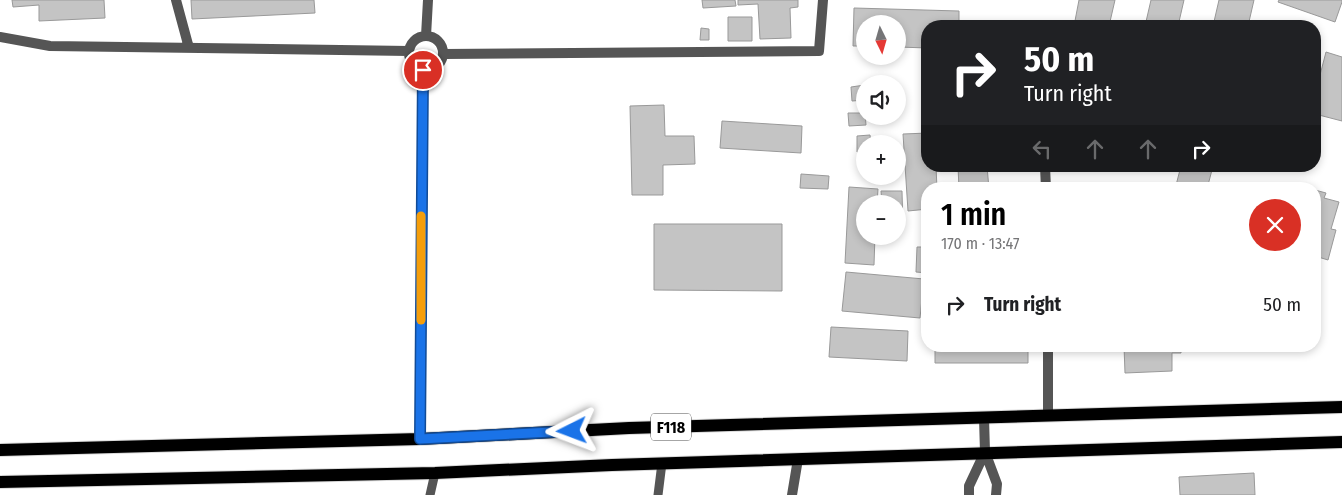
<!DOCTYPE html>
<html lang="en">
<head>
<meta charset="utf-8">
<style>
	:root { --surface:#fff; --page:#f6f6f6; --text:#202124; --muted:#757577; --accent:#000 }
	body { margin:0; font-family:"Fira Sans Condensed",sans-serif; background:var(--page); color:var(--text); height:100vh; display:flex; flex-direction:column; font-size:19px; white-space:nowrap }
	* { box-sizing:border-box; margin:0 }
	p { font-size:16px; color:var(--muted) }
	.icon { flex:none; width:28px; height:28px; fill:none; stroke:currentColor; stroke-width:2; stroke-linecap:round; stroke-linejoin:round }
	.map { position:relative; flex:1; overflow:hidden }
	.drawer { position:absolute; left:921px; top:182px; width:400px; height:170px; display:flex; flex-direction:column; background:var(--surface); border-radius:20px; box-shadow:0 2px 8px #0003 }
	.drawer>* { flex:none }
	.hud { position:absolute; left:921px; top:20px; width:400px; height:152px; border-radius:20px; box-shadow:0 2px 8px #0003; background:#202124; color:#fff; overflow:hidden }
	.needle { width:32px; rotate:175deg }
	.fabs { position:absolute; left:856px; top:15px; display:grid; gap:10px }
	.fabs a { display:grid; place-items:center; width:50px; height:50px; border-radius:50%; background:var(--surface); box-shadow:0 2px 8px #0003; font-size:25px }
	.pin { position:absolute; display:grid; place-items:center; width:42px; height:42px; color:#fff; margin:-21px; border:2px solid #fff; border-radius:50%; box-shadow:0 1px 5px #0007 }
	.me { position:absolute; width:55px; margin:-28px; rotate:267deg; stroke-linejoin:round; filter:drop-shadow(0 0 4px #0008) }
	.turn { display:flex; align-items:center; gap:18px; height:105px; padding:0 20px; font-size:22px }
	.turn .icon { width:65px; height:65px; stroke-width:2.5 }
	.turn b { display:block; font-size:35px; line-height:42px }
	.lanes { display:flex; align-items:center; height:48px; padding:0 20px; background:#0003; justify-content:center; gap:25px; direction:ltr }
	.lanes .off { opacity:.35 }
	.round { display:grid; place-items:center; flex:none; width:52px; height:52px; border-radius:26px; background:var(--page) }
	.head { display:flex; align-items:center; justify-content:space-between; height:85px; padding:0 20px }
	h1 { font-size:30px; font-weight:600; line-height:38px; color:var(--accent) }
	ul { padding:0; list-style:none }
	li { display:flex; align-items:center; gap:15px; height:75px; padding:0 20px }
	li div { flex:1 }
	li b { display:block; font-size:19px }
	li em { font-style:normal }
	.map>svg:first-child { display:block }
</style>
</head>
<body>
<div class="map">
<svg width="1342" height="495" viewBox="0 0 1342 495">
	<rect width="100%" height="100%" fill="#fff"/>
	<path fill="#c4c4c4" stroke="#999" d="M12 0H104L105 18 39 21V5L13 7Z
		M191 0H314L315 13 192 19Z
		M702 0H735L736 6 703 8Z
		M738 0H798V7L790 8 791 38 760 39 758 4 738 5Z
		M1079 0H1115L1109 26H1074Z
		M1151 0H1184L1178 26H1145Z
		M1219 0H1254L1248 26H1213Z
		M1279 0H1342V2L1335 22 1278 2Z
		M854 8 959 11V26H928V48L898 47V24H865V46H853Z
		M728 17H752V41H728Z
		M701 28 709 29V40H700Z
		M1326 52 1342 57V121L1315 114V79L1317 74 1320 75Z
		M865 85V100L852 101 851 87Z
		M664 105 665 136H694L695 164 663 165V195H632L630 106Z
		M848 113H865L866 125 849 126Z
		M722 121 802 126 801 153 720 148Z
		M928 133V166H936L937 189H928V209L908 211 903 134Z
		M870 135 871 144H865V151L857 152V136Z
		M958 166H987L989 189H959Z
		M1181 166H1213L1207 189H1175Z
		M801 174 829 176 828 189 800 188Z
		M849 187 878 189 877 204H865V236H875L874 265 845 263Z
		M1315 190 1326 193 1324 198 1339 202 1331 229 1336 230 1328 260 1315 256Z
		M881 191H902L903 230 898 231V204H882Z
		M654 224H782V291L654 290Z
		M917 247H928V273L916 272Z
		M846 272 924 279 920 318 842 311Z
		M831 327 908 331 907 361 829 357Z
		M935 346H1028V363H935Z
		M1124 346H1181V353H1172V371L1125 373Z
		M1254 473 1255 495H1180L1179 477Z"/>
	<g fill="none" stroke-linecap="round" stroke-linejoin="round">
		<g stroke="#dbdbdb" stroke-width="14">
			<path id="primary" d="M0 450 420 439 629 428 1342 407
				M0 482 435 473 612 465 1342 442"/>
		</g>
		<path stroke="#555" stroke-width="9" d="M430 495 435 473
			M658 495 662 463"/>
		<path stroke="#555" stroke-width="10" d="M176 0 189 48
			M426 36 428 0
			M409 53a17 17 0 1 1 34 0a17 17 0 1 1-34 0Z
			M0 37 50 46 409 51
			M444 54 819 51 823 0
			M1045 166 1046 189
			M1048 416V346
			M984 418 985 452 997 484 996 495
			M420 439 423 70
			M792 495 798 459
			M969 495V486L985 452"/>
		<use href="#primary" stroke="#000" stroke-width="12"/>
	</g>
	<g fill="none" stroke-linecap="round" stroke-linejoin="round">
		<g stroke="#114b97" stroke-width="12">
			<path id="route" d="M423 70 420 439 572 431"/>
		</g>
		<use href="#route" stroke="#1a73e8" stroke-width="9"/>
		<path stroke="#f59e0b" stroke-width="9" d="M421 320V216"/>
	</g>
	<g text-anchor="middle" stroke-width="5" stroke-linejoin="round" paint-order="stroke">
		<rect fill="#fff" stroke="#4c4c4c" stroke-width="1" x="651" y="413.5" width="40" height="27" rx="4"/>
		<g font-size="16" font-weight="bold" fill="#000">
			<text x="671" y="433">F118</text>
		</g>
	</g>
</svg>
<div class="fabs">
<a><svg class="needle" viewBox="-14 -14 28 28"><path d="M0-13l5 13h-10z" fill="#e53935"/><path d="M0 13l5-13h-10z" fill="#757577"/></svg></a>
<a><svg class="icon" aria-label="sound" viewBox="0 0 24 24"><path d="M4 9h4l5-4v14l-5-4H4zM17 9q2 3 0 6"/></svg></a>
<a>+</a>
<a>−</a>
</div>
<div class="pin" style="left:423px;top:70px;background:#d93025"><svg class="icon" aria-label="arrive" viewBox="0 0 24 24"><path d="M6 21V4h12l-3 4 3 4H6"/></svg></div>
<svg class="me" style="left:572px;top:431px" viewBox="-20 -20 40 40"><path d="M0-17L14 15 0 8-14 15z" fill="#1a73e8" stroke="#fff" stroke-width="4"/></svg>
<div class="hud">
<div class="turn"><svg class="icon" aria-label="right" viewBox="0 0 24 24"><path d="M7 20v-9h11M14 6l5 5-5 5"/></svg><div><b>50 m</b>Turn right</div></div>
<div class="lanes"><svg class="icon off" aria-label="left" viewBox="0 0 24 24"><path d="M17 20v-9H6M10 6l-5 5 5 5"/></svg><svg class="icon off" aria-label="ahead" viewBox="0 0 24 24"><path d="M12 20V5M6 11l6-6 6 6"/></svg><svg class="icon off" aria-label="ahead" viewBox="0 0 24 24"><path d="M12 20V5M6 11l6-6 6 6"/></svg><svg class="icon" aria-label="right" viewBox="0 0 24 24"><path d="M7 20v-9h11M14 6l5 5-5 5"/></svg></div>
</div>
<section class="drawer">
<div class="head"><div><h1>1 min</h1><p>170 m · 13:47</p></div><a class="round" style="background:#d93025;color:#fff"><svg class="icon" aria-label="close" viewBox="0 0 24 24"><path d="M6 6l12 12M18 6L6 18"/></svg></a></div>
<ul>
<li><svg class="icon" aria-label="right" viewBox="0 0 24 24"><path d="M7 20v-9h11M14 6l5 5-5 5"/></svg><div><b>Turn right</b></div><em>50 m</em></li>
</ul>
</section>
</div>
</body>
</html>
